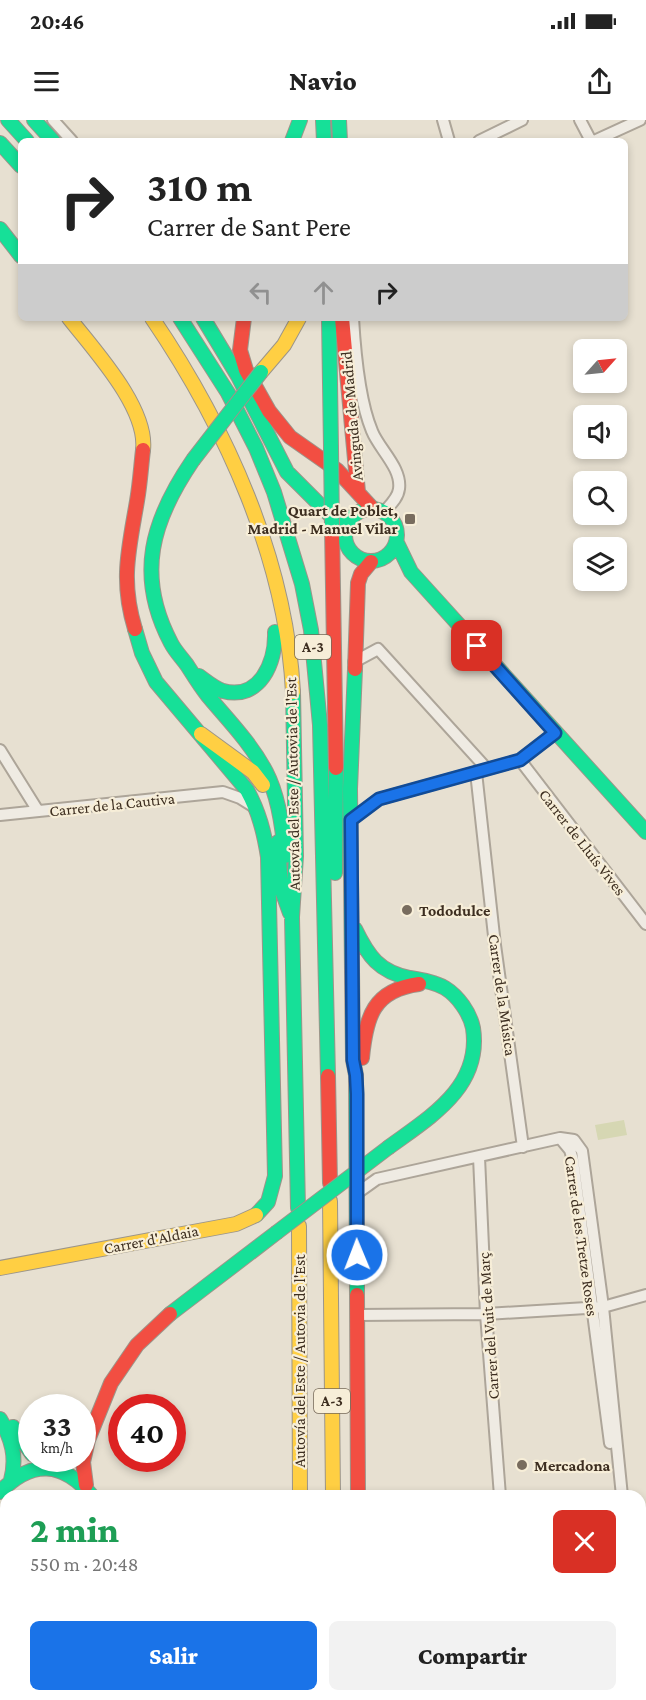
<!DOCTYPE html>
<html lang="es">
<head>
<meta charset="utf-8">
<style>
	:root { --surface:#fff; --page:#f2f2f2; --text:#222; --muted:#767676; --accent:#1a73e8 }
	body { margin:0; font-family:"Crimson Pro",serif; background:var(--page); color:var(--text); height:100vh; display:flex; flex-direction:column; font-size:22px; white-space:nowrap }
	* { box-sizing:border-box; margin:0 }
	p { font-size:20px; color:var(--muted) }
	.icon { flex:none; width:33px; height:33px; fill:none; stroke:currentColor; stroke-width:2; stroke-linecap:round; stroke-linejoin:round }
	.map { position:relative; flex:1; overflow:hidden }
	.drawer { position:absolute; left:0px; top:1370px; width:646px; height:212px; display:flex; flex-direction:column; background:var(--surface); border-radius:18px 18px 0 0; box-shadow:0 3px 9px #0003 }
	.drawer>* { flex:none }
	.guide { position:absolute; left:18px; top:18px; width:610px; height:183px; border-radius:9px; box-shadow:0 3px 9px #0003; background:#fff; color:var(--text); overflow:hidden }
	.needle { width:39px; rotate:63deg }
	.controls { position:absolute; left:573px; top:219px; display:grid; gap:12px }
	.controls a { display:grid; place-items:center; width:54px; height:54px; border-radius:9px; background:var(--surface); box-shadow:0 3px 9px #0003; font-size:30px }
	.speed { position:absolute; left:18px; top:1274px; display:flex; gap:12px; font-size:30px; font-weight:700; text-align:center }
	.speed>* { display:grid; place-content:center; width:78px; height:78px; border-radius:50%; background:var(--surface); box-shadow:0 3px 9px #0003; line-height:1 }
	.speed small { font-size:15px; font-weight:400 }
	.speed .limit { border:9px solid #d22; background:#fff; color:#111 }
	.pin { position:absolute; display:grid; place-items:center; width:51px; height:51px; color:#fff; margin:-26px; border-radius:12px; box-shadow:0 3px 9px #0006 }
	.me { position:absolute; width:66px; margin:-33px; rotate:359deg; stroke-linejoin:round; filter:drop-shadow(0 0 4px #0008) }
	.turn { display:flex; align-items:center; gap:21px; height:126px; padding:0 30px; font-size:27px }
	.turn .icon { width:78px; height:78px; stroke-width:2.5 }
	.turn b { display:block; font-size:42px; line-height:51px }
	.lanes { display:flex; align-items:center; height:57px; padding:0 30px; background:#0003; justify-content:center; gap:30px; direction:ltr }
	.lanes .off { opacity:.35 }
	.round { display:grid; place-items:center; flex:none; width:63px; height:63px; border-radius:9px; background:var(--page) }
	.headline { display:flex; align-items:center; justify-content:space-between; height:102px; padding:0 30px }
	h1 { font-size:36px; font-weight:800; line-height:45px; color:#1e9e55 }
	.cta { display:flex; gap:12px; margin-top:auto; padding:12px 30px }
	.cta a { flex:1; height:69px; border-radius:9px; background:var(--accent); color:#fff; font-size:24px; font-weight:800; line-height:69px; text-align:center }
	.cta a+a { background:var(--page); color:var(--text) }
	.status { display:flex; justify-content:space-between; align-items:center; height:42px; padding:0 30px; background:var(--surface); direction:ltr }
	.status svg { height:16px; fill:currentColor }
	header { display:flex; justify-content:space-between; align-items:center; height:78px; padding:0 30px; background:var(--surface); font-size:27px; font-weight:800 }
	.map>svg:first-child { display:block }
</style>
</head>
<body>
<div class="status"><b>20:46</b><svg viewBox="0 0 49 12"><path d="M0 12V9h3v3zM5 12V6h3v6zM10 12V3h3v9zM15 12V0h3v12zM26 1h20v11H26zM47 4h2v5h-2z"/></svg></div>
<header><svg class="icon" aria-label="menu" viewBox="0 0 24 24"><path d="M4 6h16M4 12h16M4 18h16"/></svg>Navio<svg class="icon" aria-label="share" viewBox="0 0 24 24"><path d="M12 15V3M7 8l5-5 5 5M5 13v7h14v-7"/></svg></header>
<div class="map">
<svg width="646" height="1580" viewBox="0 0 646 1580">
	<rect width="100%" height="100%" fill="#e7e0d1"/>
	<path fill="#d6d7b3" d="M624 1000 627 1015 598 1020 595 1005Z"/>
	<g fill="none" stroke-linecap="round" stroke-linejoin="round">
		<g stroke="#ada599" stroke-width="14">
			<path id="street" d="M53 0 72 21
				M443 0 449 21
				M580 0 591 21
				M479 21 522 0
				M594 21 640 0
				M353 198C355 232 359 280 372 311 379 329 402 348 399 369 398 378 390 385 384 392
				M354 542 378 529 487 649
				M0 630 38 691
				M520 640 646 804
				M476 652 495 825 523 1027
				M0 695 223 672 240 678 256 688
				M351 700 379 679 520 640 555 613
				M560 1018 570 1030 573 1040 610 1323
				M479 1037 486 1194 500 1376
				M356 1074 377 1059 560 1018 574 1020 582 1031 603 1187 622 1376
				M357 1195 486 1194 603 1187 646 1175
				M640 1398 646 1397
				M640 1522 646 1563
				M234 1575 240 1580
				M510 1575V1580"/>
		</g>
		<g stroke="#9c958a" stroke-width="16">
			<path id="fast" d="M8 0 27 21
				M34 0 53 21
				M323 0 324 21
				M339 0 340 21
				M292 21 300 0
				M0 23 21 46
				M0 109 21 136
				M180 198 228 273 256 328 274 372 302 464 311 510 320 605 328 956
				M203 198 238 256 287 352 345 410
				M329 198 331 328
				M193 340C152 400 135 455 171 523 175 531 182 538 187 545 194 556 200 566 208 576 228 600 251 623 266 652 279 677 283 708 285 736
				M345 415a26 26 0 1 1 52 0a26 26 0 1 1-52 0Z
				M397 423 411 452 646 712
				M135 509 142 533 156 562 247 670C259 692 264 712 268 737L275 1056 268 1082 256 1095
				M355 549 350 669 353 940 356 955 357 1175
				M199 556C206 561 214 568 223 571 260 581 276 542 275 512
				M293 572 296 736 292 797 298 1088
				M278 722 281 768 290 793
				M335 753 336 648
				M355 809C368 836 379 852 410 858 422 860 435 862 445 868 458 876 470 893 473 908 482 967 430 997 389 1027
				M170 1194 276 1113
				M0 1299C12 1319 17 1337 11 1360
				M13 1307 32 1334
				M0 1372C32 1339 63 1341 92 1376
				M305 1575V1580
				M337 1575V1580
				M361 1575V1580"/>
		</g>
		<g stroke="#9c958a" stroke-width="16">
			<path id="slow" d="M69 198C94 230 148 288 143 330
				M152 198C226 307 286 439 293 572
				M261 252 284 225 299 198
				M201 614 253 652 263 665
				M330 1081 333 1376
				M299 1106 300 1376
				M0 1148 236 1104 256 1095
				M0 1429 6 1437
				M264 1575 268 1580"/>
		</g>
		<g stroke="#9c958a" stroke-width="16">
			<path id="jam" d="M244 198 240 230 246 250 269 291 290 317 337 350 372 388
				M342 198 358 372
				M332 408 336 648
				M135 509C120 460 129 429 137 381 140 364 141 347 143 330
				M355 549 358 463 361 454 371 442
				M362 938C366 897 373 870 419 864
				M328 956 330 1063
				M357 1175 358 1376
				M86 1365 83 1342 88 1320 111 1263 137 1225 170 1194"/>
		</g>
		<use href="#street" stroke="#efebe3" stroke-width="10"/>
		<use href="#fast" stroke="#16e098" stroke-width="14"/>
		<use href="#slow" stroke="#ffcf43" stroke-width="14"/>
		<use href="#jam" stroke="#f24e42" stroke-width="14"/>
		<g stroke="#9c958a" stroke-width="16" stroke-linecap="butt">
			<path id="fast-bridge" d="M331 328 332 408
				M193 340 261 252
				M276 1113 389 1027"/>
		</g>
		<use href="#fast-bridge" stroke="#16e098" stroke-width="14"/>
	</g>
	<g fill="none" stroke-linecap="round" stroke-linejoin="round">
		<g stroke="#114b97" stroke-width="15">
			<path id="route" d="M357 1135V974L356 955 353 940 351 700 379 679 520 640 555 613 477 526"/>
		</g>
		<use href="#route" stroke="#1a73e8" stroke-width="10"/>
	</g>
	<g fill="#786c5e" stroke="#f7eed8" stroke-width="2">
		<rect x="404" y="393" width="12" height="12" rx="3"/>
		<circle cx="407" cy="790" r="6"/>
		<circle cx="522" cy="1345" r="6"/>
	</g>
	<g text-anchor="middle" stroke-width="4.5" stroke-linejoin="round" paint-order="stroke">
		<g fill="#f7eed8" stroke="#756857" stroke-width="1.5">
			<rect x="295" y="515" width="36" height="24" rx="4.5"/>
			<rect x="314" y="1269" width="36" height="24" rx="4.5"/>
		</g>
		<g font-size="15" font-weight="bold" fill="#3d2e20">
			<text x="313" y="532">A-3</text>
			<text x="332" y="1286">A-3</text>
		</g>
		<g font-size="16" fill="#3d2e20" stroke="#f7eed8">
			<text transform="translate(351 296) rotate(-95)" y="6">Avinguda de Madrid</text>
			<text transform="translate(292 664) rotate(-91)" y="6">Autovía del Este / Autovia de l'Est</text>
			<text transform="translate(112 684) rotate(-6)" y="6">Carrer de la Cautiva</text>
			<text transform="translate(583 722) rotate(52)" y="6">Carrer de Lluís Vives</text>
			<text transform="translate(503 875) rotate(82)" y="6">Carrer de la Música</text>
			<text transform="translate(582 1116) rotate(82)" y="6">Carrer de les Tretze Roses</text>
			<text transform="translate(151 1119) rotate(-11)" y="6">Carrer d'Aldaia</text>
			<text transform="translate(488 1206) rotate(-94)" y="6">Carrer del Vuit de Març</text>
			<text transform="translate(299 1241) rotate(-90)" y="6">Autovía del Este / Autovia de l'Est</text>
		</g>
		<g font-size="16" font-weight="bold" fill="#3d2e20" stroke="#f7eed8" text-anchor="start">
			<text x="398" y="396" text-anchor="end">Quart de Poblet,<tspan x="398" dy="18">Madrid - Manuel Vilar</tspan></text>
			<text x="419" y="796">Tododulce</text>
			<text x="534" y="1351">Mercadona</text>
		</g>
	</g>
</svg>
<div class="controls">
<a><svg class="needle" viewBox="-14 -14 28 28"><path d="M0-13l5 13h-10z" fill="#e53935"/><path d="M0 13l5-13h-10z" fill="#767676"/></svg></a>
<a><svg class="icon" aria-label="sound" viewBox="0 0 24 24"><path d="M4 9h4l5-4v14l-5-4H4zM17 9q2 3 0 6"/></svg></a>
<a><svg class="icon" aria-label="search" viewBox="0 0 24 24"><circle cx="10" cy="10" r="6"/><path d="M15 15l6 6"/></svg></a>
<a><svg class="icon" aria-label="layers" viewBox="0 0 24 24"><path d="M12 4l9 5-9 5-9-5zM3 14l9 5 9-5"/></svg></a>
</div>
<div class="speed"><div>33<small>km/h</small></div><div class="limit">40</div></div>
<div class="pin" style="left:477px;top:526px;background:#d93025"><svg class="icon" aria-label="arrive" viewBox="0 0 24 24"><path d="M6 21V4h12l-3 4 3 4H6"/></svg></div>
<svg class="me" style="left:357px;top:1135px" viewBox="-20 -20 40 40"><circle r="17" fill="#1a73e8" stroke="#fff" stroke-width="3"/><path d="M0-11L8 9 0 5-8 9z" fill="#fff"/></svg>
<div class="guide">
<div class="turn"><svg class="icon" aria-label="right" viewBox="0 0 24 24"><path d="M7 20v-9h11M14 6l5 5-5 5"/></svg><div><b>310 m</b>Carrer de Sant Pere</div></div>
<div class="lanes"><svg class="icon off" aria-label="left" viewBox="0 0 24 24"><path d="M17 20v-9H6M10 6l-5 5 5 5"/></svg><svg class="icon off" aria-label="ahead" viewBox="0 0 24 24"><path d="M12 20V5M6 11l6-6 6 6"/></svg><svg class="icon" aria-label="right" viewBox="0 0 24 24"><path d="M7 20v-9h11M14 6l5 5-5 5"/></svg></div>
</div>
<section class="drawer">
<div class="headline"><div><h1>2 min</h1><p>550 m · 20:48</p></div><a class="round" style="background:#d93025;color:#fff"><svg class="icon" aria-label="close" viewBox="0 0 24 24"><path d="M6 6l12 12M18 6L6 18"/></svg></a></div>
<div class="cta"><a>Salir</a><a>Compartir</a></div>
</section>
</div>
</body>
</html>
